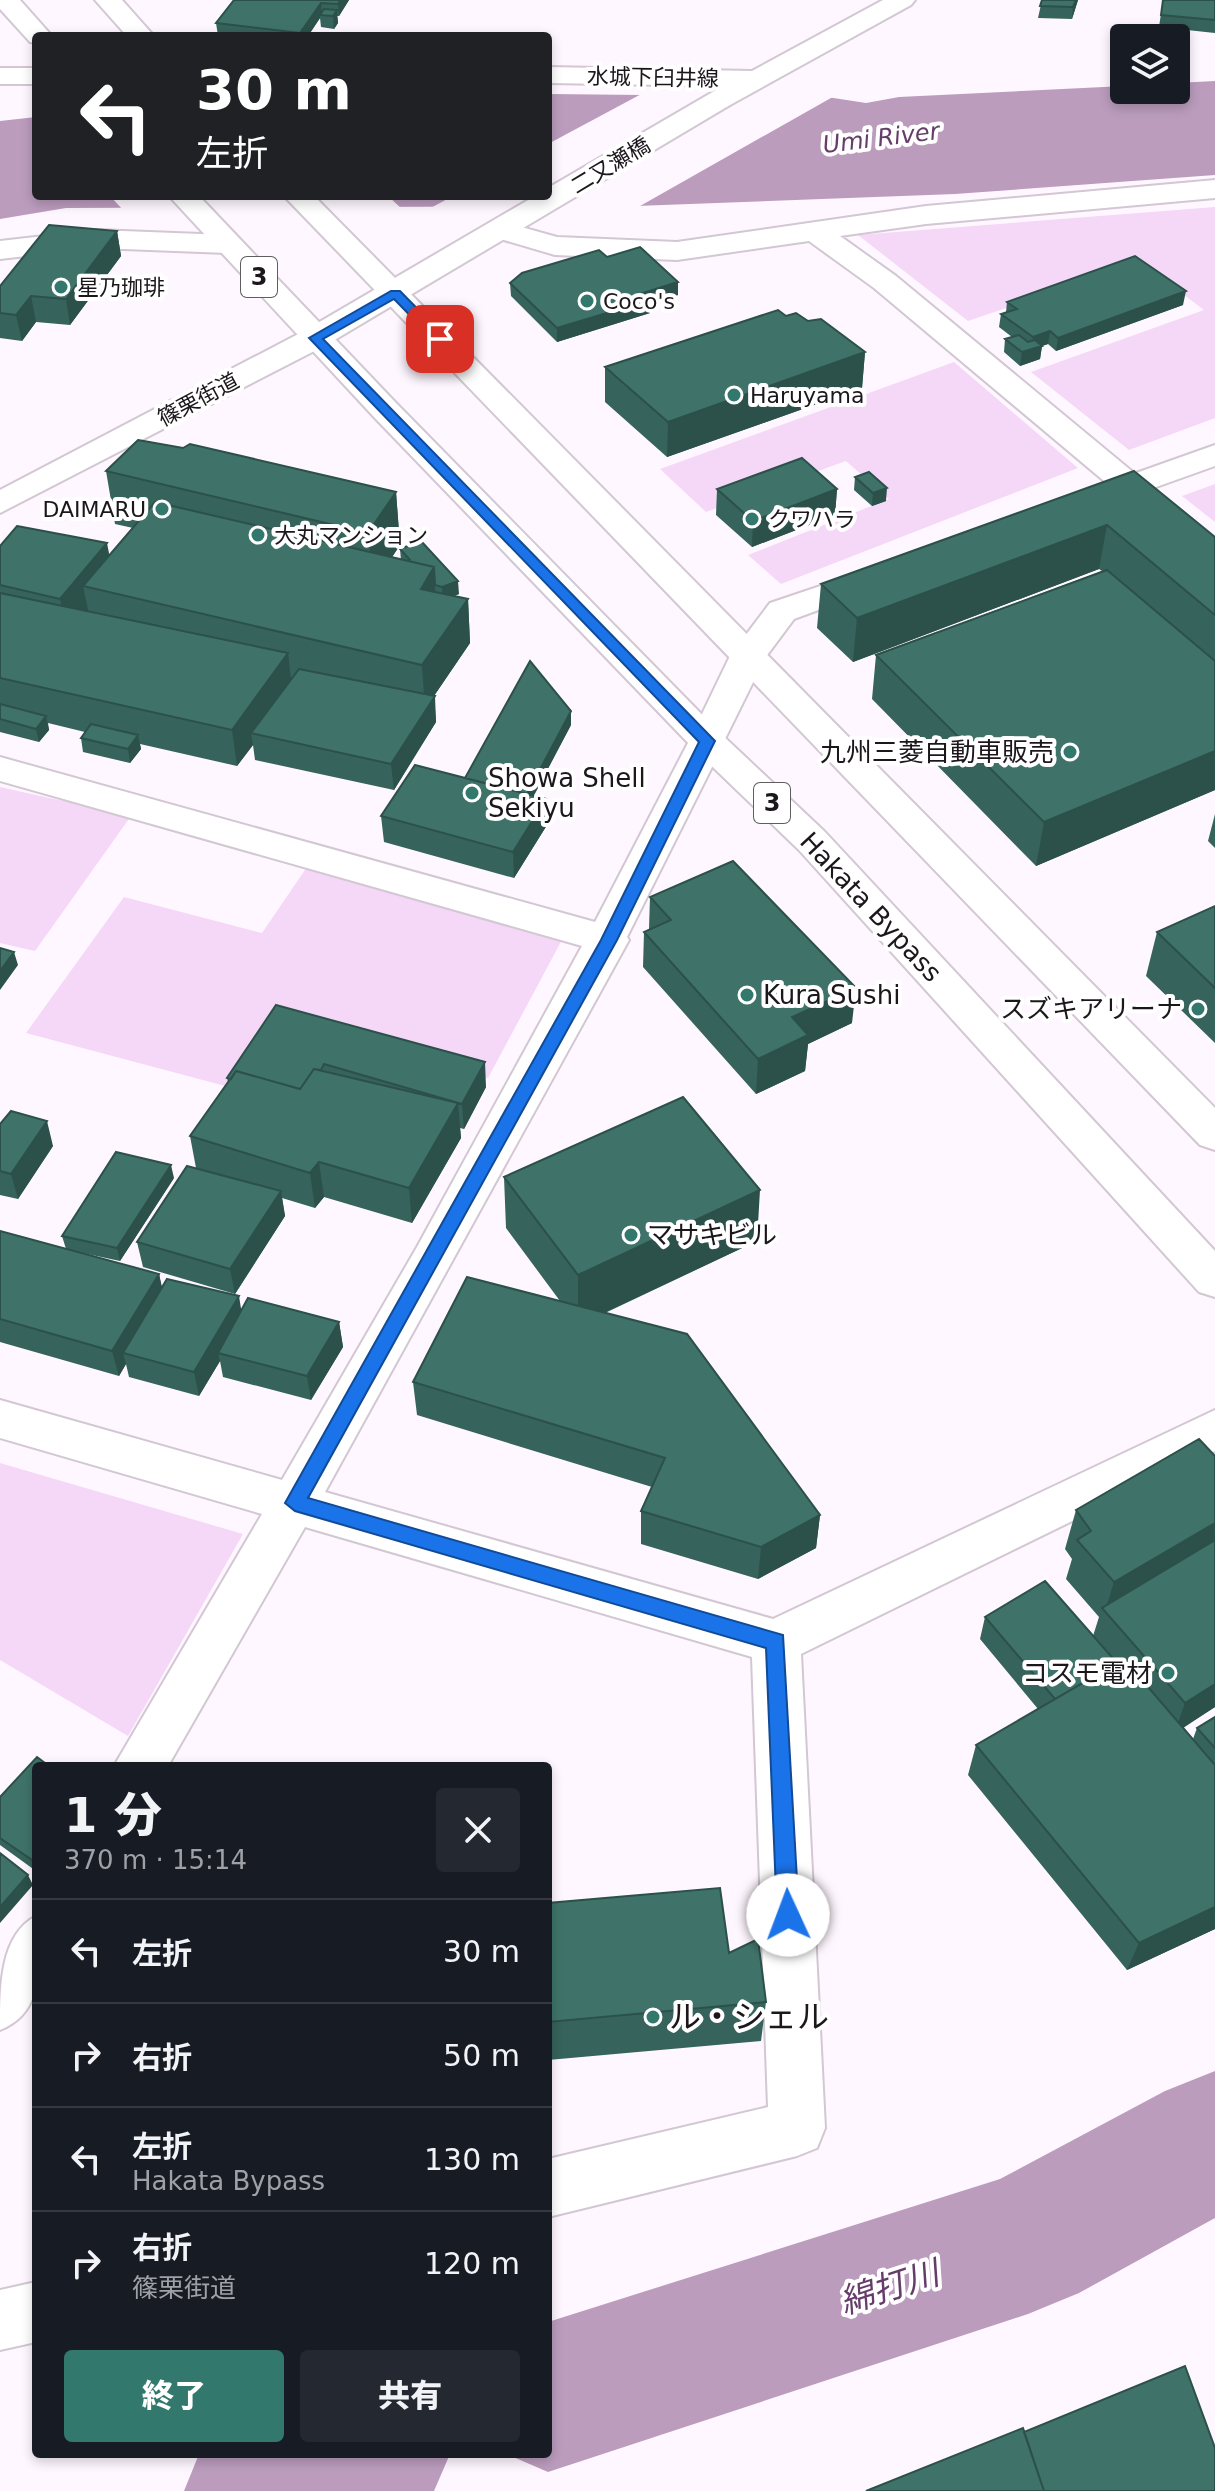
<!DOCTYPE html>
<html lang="ja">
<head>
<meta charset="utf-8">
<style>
	:root { --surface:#171b24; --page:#242831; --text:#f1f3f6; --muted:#9ea1a6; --line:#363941; --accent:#33786d }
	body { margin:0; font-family:"DejaVu Sans","Noto Sans JP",sans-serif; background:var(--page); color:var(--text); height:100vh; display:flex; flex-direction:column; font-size:30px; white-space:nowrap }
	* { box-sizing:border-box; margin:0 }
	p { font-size:26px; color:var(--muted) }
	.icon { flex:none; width:44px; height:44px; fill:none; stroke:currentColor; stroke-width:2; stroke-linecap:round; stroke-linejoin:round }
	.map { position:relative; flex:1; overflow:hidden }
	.side { position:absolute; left:32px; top:1762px; width:520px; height:696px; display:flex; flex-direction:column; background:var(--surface); border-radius:8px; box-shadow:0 4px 12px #0003 }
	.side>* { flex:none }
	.guide { position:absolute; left:32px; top:32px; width:520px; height:168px; border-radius:8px; box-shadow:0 4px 12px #0003; background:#202124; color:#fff; overflow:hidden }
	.fabs { position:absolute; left:1110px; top:24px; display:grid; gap:16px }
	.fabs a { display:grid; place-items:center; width:80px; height:80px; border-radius:8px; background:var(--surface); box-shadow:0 4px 12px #0003; font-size:40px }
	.pin { position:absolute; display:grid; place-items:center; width:68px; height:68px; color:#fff; margin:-34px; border-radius:16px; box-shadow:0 4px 12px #0006 }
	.me { position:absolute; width:88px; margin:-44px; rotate:358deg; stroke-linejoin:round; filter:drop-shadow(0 0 6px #0008) }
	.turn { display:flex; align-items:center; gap:28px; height:168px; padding:0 32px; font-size:36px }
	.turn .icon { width:104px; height:104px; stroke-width:2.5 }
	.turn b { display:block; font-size:56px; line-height:68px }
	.round { display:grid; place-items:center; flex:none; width:84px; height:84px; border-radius:8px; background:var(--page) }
	.head { display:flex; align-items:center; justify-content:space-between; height:136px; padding:0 32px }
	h1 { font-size:48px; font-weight:800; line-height:60px }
	.button { display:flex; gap:16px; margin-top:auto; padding:16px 32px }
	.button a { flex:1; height:92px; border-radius:8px; background:var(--accent); color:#fff; font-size:32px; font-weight:800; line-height:92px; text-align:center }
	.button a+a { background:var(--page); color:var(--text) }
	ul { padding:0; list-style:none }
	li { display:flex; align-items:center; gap:24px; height:104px; padding:0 32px; border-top:2px solid var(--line) }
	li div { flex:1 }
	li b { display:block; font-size:30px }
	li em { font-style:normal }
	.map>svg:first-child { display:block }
</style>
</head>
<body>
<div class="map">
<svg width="1215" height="2491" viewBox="0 0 1215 2491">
	<rect width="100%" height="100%" fill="#fff7ff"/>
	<path fill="#f5d7f7" d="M1215 207V418L1129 450 1031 372 1204 310 1141 262 968 321 858 235Z
		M954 362 1078 468 781 584 748 555 889 499 846 461 706 512 660 469Z
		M1215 484V522L1182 496Z
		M0 787 131 816 35 951 0 943Z
		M307 867 563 938 488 1078 271 1020 229 1087 26 1033 124 897 262 933Z
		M0 1463 243 1534 128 1736 0 1660Z"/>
	<path fill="#bb9cbd" d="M1215 81V175L955 194 636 206 66 208 0 219V121L36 117V196H548V94L827 97 866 103 899 97 1124 86V90H1176V83Z"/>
	<path fill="#fff7ff" d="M647 91 838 94 633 210 425 211 453 196H548V144Z
		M110 196H388L404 211 125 212Z"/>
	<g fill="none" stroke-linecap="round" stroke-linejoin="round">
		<path fill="#bb9cbd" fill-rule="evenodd" d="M1215 2071V2218L1079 2293 1028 2314 548 2472 506 2454H548V2322L1000 2179 1165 2091Z
			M199 2454H450L434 2491H184Z"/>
		<g stroke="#d2c7d3" stroke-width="4">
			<path id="minor" d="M1215 180V198L926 224 840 236 896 276 1215 540V567L1203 564 874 288 809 241 677 260 555 255 490 236 485 230 490 224 500 221 557 237 677 242 926 206Z
				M97 230 227 235 237 238 242 244 237 250 227 253 97 248 0 259V241Z
				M707 729 720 733 725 741 627 937 629 940 325 1492 773 1619 1215 1410V1451L801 1654 825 2128 817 2148 797 2156 548 2217V2159L768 2107 752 1657 305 1527 168 1766H114L262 1514 0 1438V1400L282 1480 417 1247 582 946 0 781V757L595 922 689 741 694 733Z
				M36 1916C36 1960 49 2010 0 2030 0 1986 0 1935 36 1916Z
				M36 2282V2342L0 2350V2290Z"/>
		</g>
		<g stroke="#d2c7d3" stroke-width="4">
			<path id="tertiary" d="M1215 445V466L1089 511 1077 508 1072 501 1077 494Z
				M874 568 886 571 891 578 886 585 794 619 765 658 720 749 707 753 694 749 689 741 730 656 770 603Z"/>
		</g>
		<g stroke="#d2c7d3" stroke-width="4">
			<path id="secondary" d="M883 0H915L911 5 730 105 326 345 0 513V490L304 331 535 196H548V188L723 86 548 83V67L752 71Z
				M0 68H36V84H0Z"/>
		</g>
		<g stroke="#d2c7d3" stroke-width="4">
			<path id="trunk" d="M0 0H20L52 36H36V43L30 42 0 9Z
				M95 0H122L154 36H127Z
				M169 196H199L396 403 720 733 825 832 1215 1251V1297L1199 1292 799 850 694 749 374 417Z
				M284 196H314L1215 1108V1150L1200 1145Z"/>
		</g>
		<use href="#minor" fill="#fff" fill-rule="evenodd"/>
		<use href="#tertiary" fill="#fff" fill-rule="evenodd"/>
		<use href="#secondary" fill="#fff" fill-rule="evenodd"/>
		<use href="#trunk" fill="#fff" fill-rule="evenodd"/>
	</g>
	<path fill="#36635b" d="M234 0H349L339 16H337L338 23 334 29 321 27 320 18 308 36H218L216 23Z
		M1042 0H1078L1072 19 1038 18Z
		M1163 0H1215V33L1159 27Z
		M117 231 121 256 70 325 36 322 22 341 0 338V286Z
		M607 257 678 295 650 304V313L557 342 511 296 510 283Z
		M1007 302 1183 305 1056 351 1048 344 1042 346 1040 359 1020 366 1004 352 1005 339 1012 337 999 327 1001 314 1006 312Z
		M786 316 808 321 865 352 862 388 667 457 605 402V367Z
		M106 471 396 492 400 545 392 557 401 560 400 549 459 594 454 596 468 599 470 643 434 696 436 722 394 790 255 760 253 745 237 766 140 744 141 749 130 763 83 752 81 738 85 732 48 723 49 730 39 742 0 732V546L109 556 133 528 115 524Z
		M1134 471 1215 537V790L1036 866 872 699 876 655 1102 571 1099 569 853 662 817 628 821 584Z
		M855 477 886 501 872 506 854 490Z
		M717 489H837L835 515 752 547 716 515Z
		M571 725 533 796 546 799 547 825 514 878 384 842 381 816 465 778Z
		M1215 814V848L1208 841Z
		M650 897 852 1023 808 1044 805 1071 756 1094 643 967 644 932 649 929Z
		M1215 906V1043L1146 976 1157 932Z
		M276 1005 486 1087 464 1129 460 1128 461 1138 412 1223 324 1197 315 1208 282 1198 285 1216 235 1294 143 1267 137 1242 196 1168 190 1136 228 1082 227 1078Z
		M0 1124 53 1146 18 1199 0 1195Z
		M504 1177 757 1241 605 1313 820 1515 816 1548 758 1579 641 1544V1511L652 1487 417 1415 413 1382 560 1301 506 1228Z
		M174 1178 120 1261 78 1252 159 1274 162 1287 241 1310 339 1322 343 1347 311 1400 223 1377 220 1361 199 1396 129 1377 126 1364 119 1376 0 1342V1231L66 1249 62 1236Z
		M1215 1456V1707L1183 1727 1193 1739 1197 1728 1215 1717V1929L1127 1970 968 1775 976 1745 1038 1709 980 1639 985 1617 1093 1636 1099 1617 1066 1579 1072 1559 1065 1549 1076 1510Z
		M36 1766V1871L0 1845V1797Z
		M548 1903 729 1953 766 2002 761 2041 548 2060Z"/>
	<path fill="#2c504a" d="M340 0H349L339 16 338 4Z
		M1076 0H1078L1072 19 1073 7Z
		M321 3 322 15H320V18L308 36H300V33Z
		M337 10 338 23 334 29 333 16Z
		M117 231 121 256 70 325 66 299Z
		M678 282V295L650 304V313L557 342V328L643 293Z
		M1186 291 1183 305 1056 351 1058 338Z
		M31 296 36 322 22 341 16 315Z
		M1050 331 1048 344 1042 346 1040 359 1020 366 1022 352 1031 349 1033 337Z
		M865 352 862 388 667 457 668 422Z
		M887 488 886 501 872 506 873 493Z
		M837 489 835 515 752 547 753 521Z
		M396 492 400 545 373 586 368 533Z
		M1107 525 1099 569 853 662 857 618Z
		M107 543 114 579 83 586 88 610 68 635 60 599Z
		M434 567 436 611 421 589Z
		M458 581 459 594 443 600 442 587Z
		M468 599 470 643 425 709 422 665Z
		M288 653 292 689 251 733 253 745 237 766 232 730Z
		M435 696 436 722 394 790 391 764Z
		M571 711V725L528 807 525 797Z
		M46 716 49 730 39 742 36 729Z
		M138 735 141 749 130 763 128 749Z
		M1215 751V790L1036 866 1044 822Z
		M546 799 547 825 514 878 513 852Z
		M14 952 18 965 0 990V971Z
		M856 988 852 1023 808 1044 805 1071 756 1094 758 1059 792 1017Z
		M485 1062 486 1087 464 1129 462 1104Z
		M458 1103 461 1138 412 1223 409 1188Z
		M47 1121 53 1146 18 1199 11 1174Z
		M319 1162 324 1197 315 1208 310 1173Z
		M171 1165 174 1178 120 1261 117 1248Z
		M760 1190 757 1241 578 1325V1275Z
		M281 1191 285 1216 235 1294 230 1269Z
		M159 1274 164 1299 123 1353 126 1364 119 1376 112 1351Z
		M239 1296 243 1321 218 1353 220 1361 199 1396 194 1372Z
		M339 1322 343 1347 311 1400 307 1376Z
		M820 1515 816 1548 758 1579 761 1547Z
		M1215 1523V1554L1105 1611 1114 1582Z
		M1215 1684V1707L1174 1734 1185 1703Z
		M28 1875 33 1885 0 1923V1907Z
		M1215 1907V1929L1127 1970 1139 1943Z"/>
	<path fill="#3f736a" stroke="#2c504a" stroke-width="2" d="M234 0H340L338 4 321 3 300 33 216 23Z
		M1042 0H1076L1073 7 1040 6Z
		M1163 0H1215V20L1161 15Z
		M324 9 337 10 333 16 320 15Z
		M49 225 117 231 66 299 31 296 16 315 0 313V286Z
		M640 247 678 282 643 293 650 300 557 328 510 283 522 273 599 250 607 257Z
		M1135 256 1186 291 1058 338 1050 331 1033 337 1001 314 1017 309 1007 302Z
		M778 310 786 316 796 313 808 321 821 319 865 352 668 422 605 367Z
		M1019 335 1028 342 1035 340 1042 346 1022 352 1005 339Z
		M138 440 183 448 190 444 396 492 368 533 106 471Z
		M802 458 837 489 753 521 717 489Z
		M1134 471 1215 537V615L1107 525 857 618 821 584Z
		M869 472 887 488 873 493 855 477Z
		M155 502 434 567 421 589 468 599 422 665 83 586Z
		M17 526 107 543 60 599 0 585V546Z
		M421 541 458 581 442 587 435 585 434 567 408 561 410 560 400 549Z
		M1107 570 1215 661V751L1044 822 876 655Z
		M0 593 288 653 232 730 0 678Z
		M530 661 571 711 527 794 465 778Z
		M299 669 435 696 391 764 251 733Z
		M0 704 46 716 36 729 0 719Z
		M91 724 138 735 128 749 81 738Z
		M415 765 546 799 513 852 381 816Z
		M733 861 856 988 792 1017 808 1035 758 1059 644 932 671 920 650 897Z
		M1215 906V988L1157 932Z
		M0 948 14 952 0 971Z
		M276 1005 485 1062 462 1104 324 1064 321 1070 314 1069 300 1089 236 1071 231 1079 227 1078Z
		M314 1069 458 1103 409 1188 319 1162 310 1173 190 1136 236 1071 300 1089Z
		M683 1097 760 1190 578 1275 504 1177Z
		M11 1111 47 1121 11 1174 0 1171V1124Z
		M116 1152 171 1165 117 1248 62 1236Z
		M187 1166 281 1191 230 1269 137 1242Z
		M0 1231 159 1274 112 1351 0 1319Z
		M467 1277 687 1334 820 1515 761 1547 641 1511 665 1458 413 1382Z
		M167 1279 239 1296 194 1372 123 1353Z
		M248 1298 339 1322 307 1376 218 1353Z
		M1199 1439 1215 1456V1523L1114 1582 1077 1540 1091 1531 1076 1510Z
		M1215 1540V1684L1185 1703 1102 1608Z
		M1045 1581 1117 1663 1055 1699 985 1617Z
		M1124 1659 1215 1765V1907L1139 1943 976 1745Z
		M1215 1717V1748L1197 1728Z
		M37 1757 49 1766H36V1861L35 1862 0 1838V1797Z
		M0 1853 28 1875 0 1907Z
		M720 1888 729 1953 758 1939 766 2002 548 2022V1903Z
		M1185 2366 1215 2448V2491H1044L1024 2432Z
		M1023 2428 1044 2491H866Z"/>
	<path fill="#1a73e8" stroke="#114b97" stroke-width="2" d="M391 291H400L444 336V341H435L394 299 323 339 715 741 617 940 308 1498 783 1635 799 1915 796 1923 788 1926 780 1923 777 1915 766 1648 295 1511 285 1503 601 940 699 742 309 338Z"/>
	<g fill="#33786d" stroke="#fff" stroke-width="3">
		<circle cx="61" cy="287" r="8"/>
		<circle cx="587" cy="301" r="8"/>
		<circle cx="734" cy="395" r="8"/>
		<circle cx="162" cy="509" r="8"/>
		<circle cx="752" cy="519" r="8"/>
		<circle cx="258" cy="535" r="8"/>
		<circle cx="1070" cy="752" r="8"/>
		<circle cx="472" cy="793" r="8"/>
		<circle cx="747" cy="995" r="8"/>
		<circle cx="1198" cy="1009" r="8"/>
		<circle cx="631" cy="1235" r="8"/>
		<circle cx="1168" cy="1673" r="8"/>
		<circle cx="653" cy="2017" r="8"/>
	</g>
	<g text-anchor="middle" stroke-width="8" stroke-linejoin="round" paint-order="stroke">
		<g font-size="22" fill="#1b171b" stroke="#fff">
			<text transform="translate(653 77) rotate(1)" y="8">水城下臼井線</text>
			<text transform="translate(610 165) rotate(-31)" y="8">二又瀬橋</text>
			<text transform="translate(198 399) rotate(-28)" y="8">篠栗街道</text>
		</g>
		<g font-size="22" fill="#1b171b" stroke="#fff" text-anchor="start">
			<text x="77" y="295">星乃珈琲</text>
			<text x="603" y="309">Coco's</text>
			<text x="750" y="403">Haruyama</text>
			<text x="146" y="517" text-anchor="end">DAIMARU</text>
			<text x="768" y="527">クワハラ</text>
			<text x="274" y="543">大丸マンション</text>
		</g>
		<g font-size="24" font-style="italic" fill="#663d6a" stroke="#fff">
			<text transform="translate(881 138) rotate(-7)" y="8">Umi River</text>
		</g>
		<g fill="#fff" stroke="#5f5d5f" stroke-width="2">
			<rect x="241" y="257" width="36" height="40" rx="6"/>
			<rect x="754" y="783" width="36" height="40" rx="6"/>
		</g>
		<g font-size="24" font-weight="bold" fill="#1b171b">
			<text x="259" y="285">3</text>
			<text x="772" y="811">3</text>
		</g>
		<g font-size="26" fill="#1b171b" stroke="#fff" text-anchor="end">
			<text x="1054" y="761">九州三菱自動車販売</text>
			<text x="488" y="787" text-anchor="start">Showa Shell<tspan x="488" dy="30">Sekiyu</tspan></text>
			<text x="763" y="1004" text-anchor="start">Kura Sushi</text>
			<text x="1182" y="1018">スズキアリーナ</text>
			<text x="647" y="1244" text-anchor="start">マサキビル</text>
			<text x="1152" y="1682">コスモ電材</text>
		</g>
		<g font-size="26" fill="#1b171b" stroke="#fff">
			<text transform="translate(871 907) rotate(47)" y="9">Hakata Bypass</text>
		</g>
		<g font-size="32" fill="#1b171b" stroke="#fff" text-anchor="start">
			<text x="669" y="2028">ル・シェル</text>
		</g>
		<g font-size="34" font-style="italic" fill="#663d6a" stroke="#fff">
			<text transform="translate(889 2287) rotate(-18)" y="12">綿打川</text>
		</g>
	</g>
</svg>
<div class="fabs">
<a><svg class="icon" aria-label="layers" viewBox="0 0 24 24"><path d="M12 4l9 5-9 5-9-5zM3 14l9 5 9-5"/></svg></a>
</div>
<div class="pin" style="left:440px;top:339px;background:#d93025"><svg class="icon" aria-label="arrive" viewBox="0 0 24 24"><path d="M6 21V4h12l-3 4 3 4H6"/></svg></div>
<svg class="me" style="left:788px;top:1915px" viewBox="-20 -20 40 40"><circle r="19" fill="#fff"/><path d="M0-13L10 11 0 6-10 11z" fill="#1a73e8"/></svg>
<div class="guide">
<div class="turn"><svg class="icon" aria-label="left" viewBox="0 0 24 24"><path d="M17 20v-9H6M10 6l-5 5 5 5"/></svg><div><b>30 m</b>左折</div></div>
</div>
<section class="side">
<div class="head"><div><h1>1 分</h1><p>370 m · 15:14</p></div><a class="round"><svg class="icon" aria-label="close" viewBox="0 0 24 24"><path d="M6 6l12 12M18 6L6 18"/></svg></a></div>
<ul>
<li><svg class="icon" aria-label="left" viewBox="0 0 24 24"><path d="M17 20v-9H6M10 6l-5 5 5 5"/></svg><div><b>左折</b></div><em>30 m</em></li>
<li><svg class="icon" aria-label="right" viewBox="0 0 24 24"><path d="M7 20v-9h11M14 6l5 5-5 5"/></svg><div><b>右折</b></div><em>50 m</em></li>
<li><svg class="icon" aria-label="left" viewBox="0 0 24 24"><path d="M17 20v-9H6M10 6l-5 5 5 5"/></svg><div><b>左折</b><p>Hakata Bypass</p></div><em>130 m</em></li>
<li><svg class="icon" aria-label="right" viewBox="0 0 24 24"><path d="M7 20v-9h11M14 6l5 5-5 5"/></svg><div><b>右折</b><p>篠栗街道</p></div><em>120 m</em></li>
</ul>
<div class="button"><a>終了</a><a>共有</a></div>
</section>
</div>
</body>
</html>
